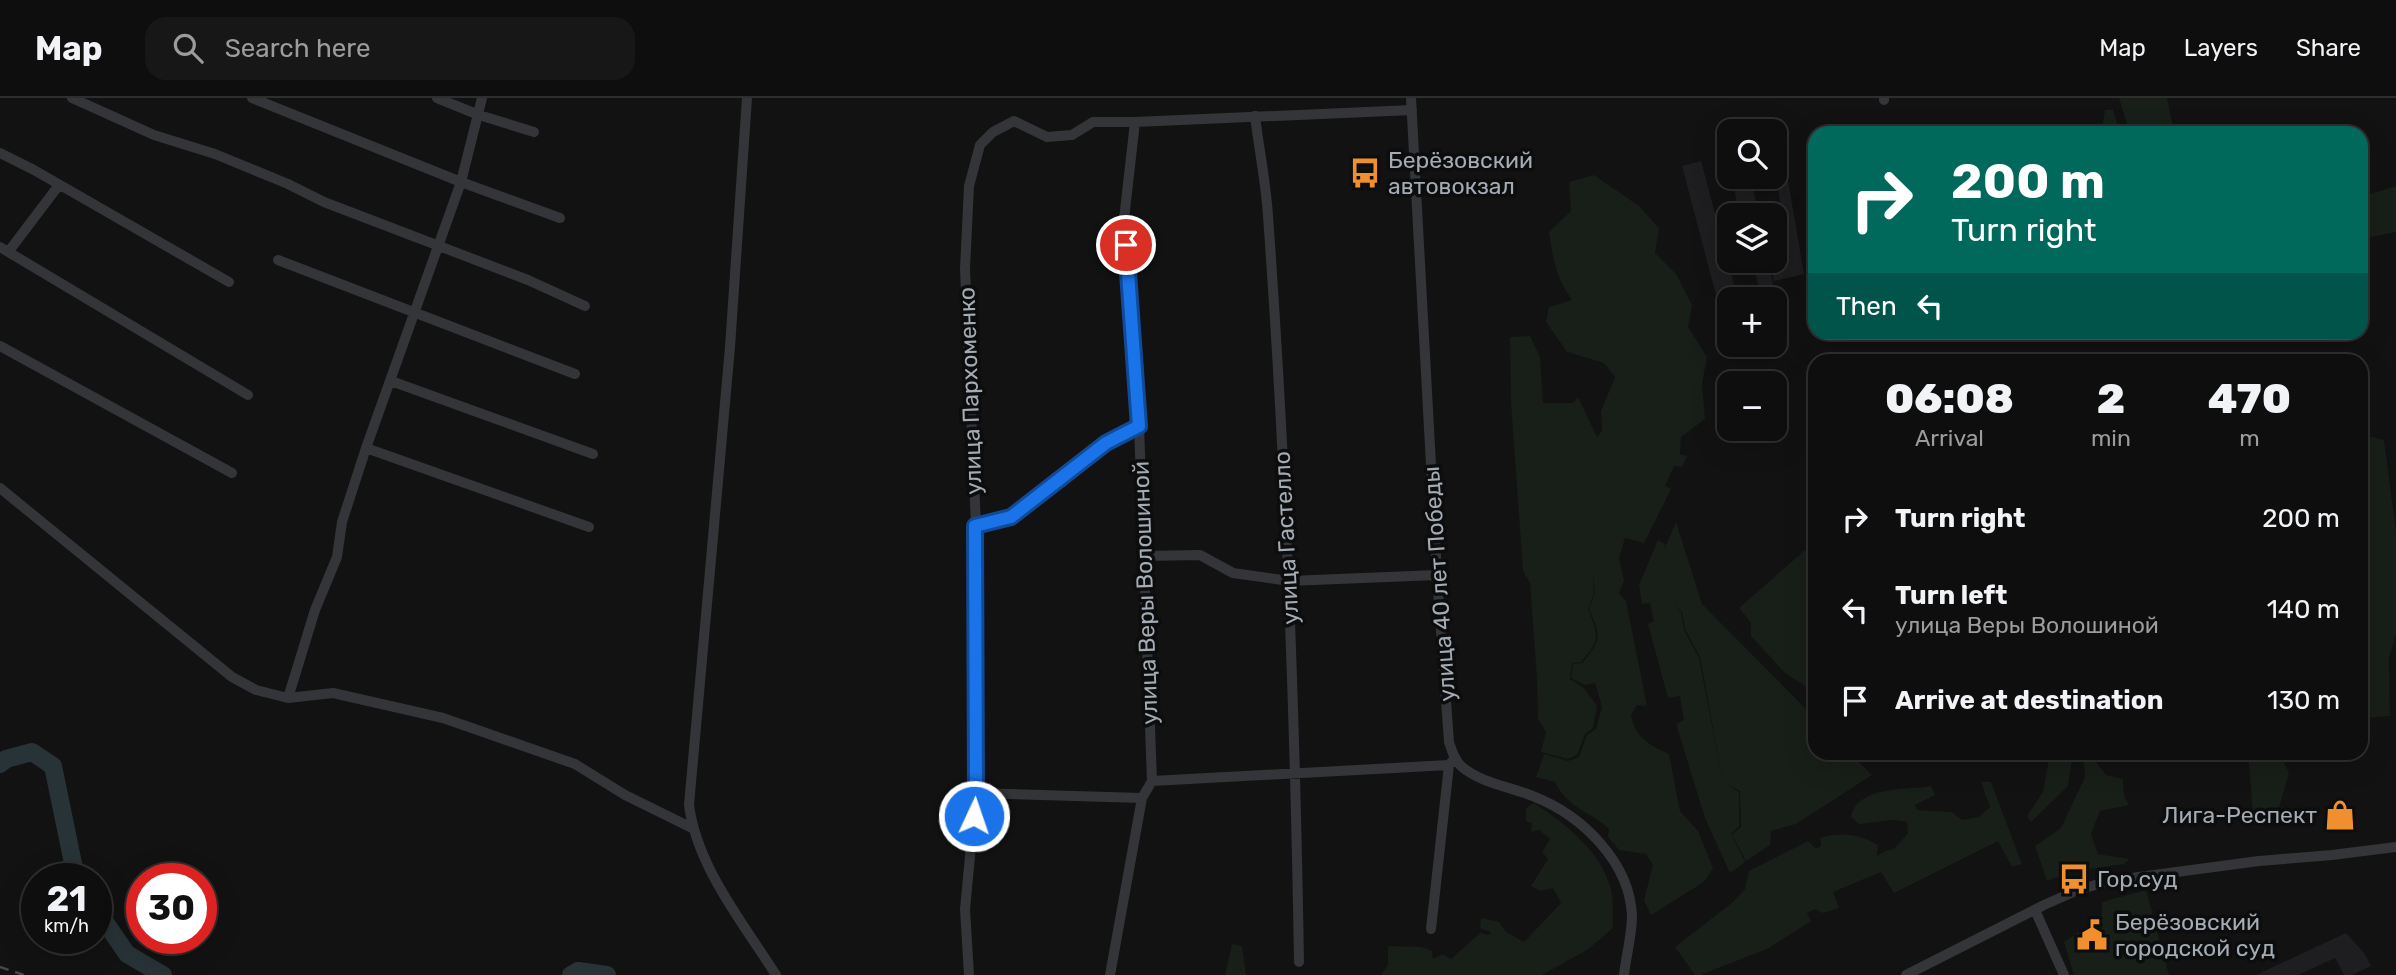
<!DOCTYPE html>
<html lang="en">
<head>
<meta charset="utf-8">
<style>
	:root { --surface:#0e0e0e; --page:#171717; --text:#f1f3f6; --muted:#9b9c9e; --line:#2e2e2e }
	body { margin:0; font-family:Rubik,sans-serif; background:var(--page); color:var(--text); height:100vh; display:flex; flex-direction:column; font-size:26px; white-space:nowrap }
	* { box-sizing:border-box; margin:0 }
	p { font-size:23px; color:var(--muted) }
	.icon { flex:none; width:38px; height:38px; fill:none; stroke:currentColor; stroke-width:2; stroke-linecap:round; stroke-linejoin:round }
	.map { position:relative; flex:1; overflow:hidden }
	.sheet { position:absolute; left:1808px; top:256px; width:560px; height:406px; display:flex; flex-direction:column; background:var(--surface); border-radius:21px; box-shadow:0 7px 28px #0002,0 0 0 2px var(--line) }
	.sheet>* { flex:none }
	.top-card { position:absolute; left:1808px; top:28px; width:560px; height:214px; border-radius:21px; box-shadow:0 7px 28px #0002,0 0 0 2px var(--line); background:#00695c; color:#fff; overflow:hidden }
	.buttons { position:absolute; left:1717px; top:21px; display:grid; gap:14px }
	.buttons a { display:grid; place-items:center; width:70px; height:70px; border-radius:14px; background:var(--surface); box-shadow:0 7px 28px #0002,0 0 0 2px var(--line); font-size:35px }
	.speed { position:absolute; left:21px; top:765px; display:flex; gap:14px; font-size:35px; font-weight:700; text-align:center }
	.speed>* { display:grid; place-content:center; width:91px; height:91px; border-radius:50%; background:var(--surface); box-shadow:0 7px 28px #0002,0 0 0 2px var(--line); line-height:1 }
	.speed small { font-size:18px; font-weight:400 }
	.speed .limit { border:10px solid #d22; background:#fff; color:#111 }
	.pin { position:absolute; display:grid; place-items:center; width:60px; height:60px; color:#fff; margin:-30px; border:4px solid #fff; border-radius:50%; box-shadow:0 2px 7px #0007 }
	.me { position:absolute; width:77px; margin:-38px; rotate:3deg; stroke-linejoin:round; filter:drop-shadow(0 0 5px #0008) }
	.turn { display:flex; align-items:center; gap:24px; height:147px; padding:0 28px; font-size:32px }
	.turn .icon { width:91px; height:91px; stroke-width:2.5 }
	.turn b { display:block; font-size:49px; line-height:60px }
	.then { display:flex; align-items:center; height:66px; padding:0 28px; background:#0003; gap:14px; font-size:26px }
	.eta { display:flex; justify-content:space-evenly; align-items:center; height:119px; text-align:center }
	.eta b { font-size:42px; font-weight:800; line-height:49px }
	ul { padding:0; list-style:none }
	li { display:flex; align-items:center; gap:21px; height:91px; padding:0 28px }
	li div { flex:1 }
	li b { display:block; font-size:26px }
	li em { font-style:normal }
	header { display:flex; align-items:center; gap:42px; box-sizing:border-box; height:98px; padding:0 35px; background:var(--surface); border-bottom:2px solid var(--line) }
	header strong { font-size:33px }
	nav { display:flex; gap:38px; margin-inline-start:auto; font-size:24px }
	.search { width:490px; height:63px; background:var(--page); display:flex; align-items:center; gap:18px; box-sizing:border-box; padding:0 24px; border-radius:21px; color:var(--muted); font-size:26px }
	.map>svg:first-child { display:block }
</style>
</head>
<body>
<header>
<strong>Map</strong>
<div class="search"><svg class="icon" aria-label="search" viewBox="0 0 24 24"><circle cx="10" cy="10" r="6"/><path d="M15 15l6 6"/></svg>Search here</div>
<nav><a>Map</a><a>Layers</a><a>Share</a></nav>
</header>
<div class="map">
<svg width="2396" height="877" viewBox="0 0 2396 877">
	<rect width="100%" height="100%" fill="#121213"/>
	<path fill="#1e1e20" d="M1784 59 1804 176 1774 183 1770 163 1789 157 1775 72V61Z
		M1701 63 1738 201H1729L1727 239 1682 68Z
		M1731 79H1750L1759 117H1740Z
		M1752 163H1768L1783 229 1775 231 1774 201H1762Z
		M2346 835 2365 856 2371 868 2352 877H2344L2335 860 2298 877H2256Z"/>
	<path fill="#181e18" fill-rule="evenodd" d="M2119 0H2167L2174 35H2130Z
		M2113 11 2120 35H2095L2102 30 2105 12Z
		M1594 77 1639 108 1659 130 1655 155 1676 176 1692 207 1688 229 1707 259 1702 286 1705 321 1681 339 1680 356 1687 358 1682 369 1674 368 1665 388 1671 391 1644 445 1625 440 1619 460 1624 483 1619 495 1626 503 1647 608 1637 607 1631 617C1635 639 1649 647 1669 656L1680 713 1698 733 1713 770 1704 784 1651 817 1644 802 1653 767 1646 756 1619 752 1608 739 1609 731C1590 713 1568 711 1555 684L1536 679 1544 656 1568 663 1579 659 1587 637 1596 631 1602 609 1595 585 1585 587 1571 580 1573 566 1582 565C1602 541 1601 539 1589 511L1595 495 1593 474 1594 495 1588 511C1599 538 1600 542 1581 564L1572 565 1570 581 1584 590 1597 608 1593 630 1585 636 1577 657 1568 661 1541 654 1546 634 1538 621 1537 580 1530 485 1523 473 1511 305 1510 239 1530 238 1540 259 1543 305H1573L1578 299 1597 339 1602 333 1601 313 1615 279 1604 265 1567 254 1546 224 1549 209 1572 202C1556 179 1553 162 1549 134L1571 113 1569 84Z
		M2396 88V134L2361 141V99Z
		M2361 336 2384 342 2396 434V536L2389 560 2390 618 2363 620 2361 581 2366 578V559L2361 556Z
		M1676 424 1702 506 1815 620V654L1850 655 1872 677 1796 726 1771 733 1770 747 1746 763 1732 737 1741 729 1740 693 1727 686 1739 694V728L1731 736 1745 764 1730 775 1705 720 1676 626 1684 622 1680 598 1668 600 1648 526 1654 523 1650 505 1642 506 1639 487 1658 442 1665 446 1664 452ZM1674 506 1682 514 1685 531 1700 559 1723 684 1699 560 1684 532 1681 514Z
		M1805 452 1815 465V594L1786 576 1751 538V525L1739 510Z
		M2050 655H2073L2068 688 2031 724 2027 718 2043 694Z
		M2083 655H2093L2091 658 2106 677 2123 681 2124 698 2129 707 2100 713 2091 736 2098 756 2129 761 2124 766 2075 773 2047 783 2035 748 2061 730 2085 679Z
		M2248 655H2279L2289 675 2276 720 2261 730 2253 717Z
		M1981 684H1991L2022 766 2012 769 1998 743 1894 795 1881 774 1833 794 1839 810 1823 815 1815 811 1807 815 1811 823 1767 851 1700 877H1695L1675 849 1733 804 1745 791 1749 773 1808 743 1816 751 1821 748 1820 740C1841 733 1860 737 1878 747L1877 758 1885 753 1894 751 1908 735 1907 724 1894 722 1859 726 1851 719C1857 688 1905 692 1931 688L1935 697 1915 707 1917 712 1952 714 1962 722 1979 719 1990 709Z
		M1534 705C1566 726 1600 752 1611 791 1614 803 1612 818 1613 830L1587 852 1542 877H1381L1388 867V848L1421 849 1432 853 1433 861 1443 856 1451 861 1480 835 1488 837 1491 834 1480 830 1481 820 1499 824 1506 834 1524 844 1561 805 1553 790 1540 793 1531 788 1548 761 1542 754 1550 741 1539 732 1531 734 1532 725 1526 723V710Z
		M2146 792 2169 877H2074L2064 844 2102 817V804Z
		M1232 846 1242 848 1246 877H1225Z"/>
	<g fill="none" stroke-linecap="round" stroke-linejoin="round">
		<path stroke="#283337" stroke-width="18" d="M0 666 6 661 32 654 53 668 76 780
			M96 811 127 856 163 877
			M571 877 578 873 607 877"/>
		<path stroke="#333538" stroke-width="10" d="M72 0 154 37 215 56 288 86 324 104 528 182 585 208
			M252 0 461 84 560 120
			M437 0 479 17 534 34
			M747 0 730 249 689 707C697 769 743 825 776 877
			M1411 0 1437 477 1449 644C1452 653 1454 661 1461 668 1480 685 1512 689 1535 699 1583 718 1630 765 1632 818 1632 837 1626 858 1624 877
			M1884 0V2
			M1255 18C1259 51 1266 85 1268 118 1286 366 1295 615 1299 864
			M0 55 34 72 229 184
			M0 149 248 297
			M9 153 59 87
			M278 162 575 276
			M0 248 232 375
			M391 283 593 356
			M366 350 589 429
			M0 390 232 579 256 592 288 600 333 595 443 620 575 666 625 697 692 730
			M976 428 1011 419 1106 345 1139 328
			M1144 458 1200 457 1233 475 1289 483 1437 477
			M288 600 315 512 337 459 342 424 366 350 461 84 482 0
			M1152 683 1449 667 1455 660
			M976 695 1142 700
			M2035 812 2064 877
			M1431 831 1449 667
			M969 877 965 811 976 695V428L965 171 969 88 980 47 993 34 1014 23 1047 39 1072 37 1093 24H1135L1412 12
			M1110 877 1142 700 1152 683 1139 328 1124 121 1135 24
			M1906 877 2044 807 2078 792 2109 783 2259 763 2332 757 2396 749"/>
		<path stroke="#46494d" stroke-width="2.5" stroke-dasharray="9 7" stroke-linecap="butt" d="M0 869 24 877"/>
	</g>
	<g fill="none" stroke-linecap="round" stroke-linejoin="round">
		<g stroke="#114b97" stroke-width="18">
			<path id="route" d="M974 718 976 695 975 428 1011 419 1106 345 1139 328 1126 147"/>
		</g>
		<use href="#route" stroke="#1a73e8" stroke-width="12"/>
	</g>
	<defs>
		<g id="bus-bare" transform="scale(2.415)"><path d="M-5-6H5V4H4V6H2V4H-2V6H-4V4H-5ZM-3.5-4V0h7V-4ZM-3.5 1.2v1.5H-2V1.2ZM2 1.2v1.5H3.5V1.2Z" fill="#f08f2e" stroke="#0d0d0e" stroke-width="2.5" paint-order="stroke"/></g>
		<g id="shop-bare" transform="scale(2.415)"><path d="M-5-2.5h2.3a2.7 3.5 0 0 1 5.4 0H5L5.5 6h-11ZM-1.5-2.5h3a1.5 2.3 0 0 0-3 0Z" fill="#f08f2e" stroke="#0d0d0e" stroke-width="2.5" paint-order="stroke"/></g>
		<g id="civic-bare" transform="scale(2.415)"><path d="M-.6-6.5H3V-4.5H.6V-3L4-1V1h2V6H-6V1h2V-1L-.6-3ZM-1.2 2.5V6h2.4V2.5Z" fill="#f08f2e" stroke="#0d0d0e" stroke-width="2.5" paint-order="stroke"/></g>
	</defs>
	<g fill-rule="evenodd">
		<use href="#bus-bare" x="1365" y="75"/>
		<use href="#shop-bare" x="2340" y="717"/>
		<use href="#bus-bare" x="2074" y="781"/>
		<use href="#civic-bare" x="2092" y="837"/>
	</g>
	<g text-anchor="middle" stroke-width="7" stroke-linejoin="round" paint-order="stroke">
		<g font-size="23" fill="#a3abb4" stroke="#0d0d0e" text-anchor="start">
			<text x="1388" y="70">Берёзовский<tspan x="1388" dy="26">автовокзал</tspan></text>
			<text x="2317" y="725" text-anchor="end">Лига-Респект</text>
			<text x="2097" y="789">Гор.суд</text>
			<text x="2115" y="832">Берёзовский<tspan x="2115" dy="26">городской суд</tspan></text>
		</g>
		<g font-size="23" fill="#a3abb4" stroke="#0d0d0e">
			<text transform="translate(970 293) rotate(-92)" y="8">улица Пархоменко</text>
			<text transform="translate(1286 440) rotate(-93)" y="8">улица Гастелло</text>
			<text transform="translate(1439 486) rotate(-94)" y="8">улица 40 лет Победы</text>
			<text transform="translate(1145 495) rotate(-92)" y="8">улица Веры Волошиной</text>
		</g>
	</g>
</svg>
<div class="buttons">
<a><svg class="icon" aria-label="search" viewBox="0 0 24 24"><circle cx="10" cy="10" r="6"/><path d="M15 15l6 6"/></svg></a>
<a><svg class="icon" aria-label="layers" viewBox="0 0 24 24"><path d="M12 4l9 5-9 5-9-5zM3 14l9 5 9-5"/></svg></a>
<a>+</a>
<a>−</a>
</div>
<div class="speed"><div>21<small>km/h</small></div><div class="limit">30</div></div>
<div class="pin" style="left:1126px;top:147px;background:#d93025"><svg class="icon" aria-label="arrive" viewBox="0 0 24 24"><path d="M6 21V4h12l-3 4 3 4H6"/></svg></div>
<svg class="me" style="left:974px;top:718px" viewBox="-20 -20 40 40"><circle r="17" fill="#1a73e8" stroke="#fff" stroke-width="3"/><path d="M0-11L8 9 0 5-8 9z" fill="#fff"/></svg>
<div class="top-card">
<div class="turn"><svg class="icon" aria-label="right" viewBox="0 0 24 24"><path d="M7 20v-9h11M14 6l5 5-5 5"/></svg><div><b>200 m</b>Turn right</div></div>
<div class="then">Then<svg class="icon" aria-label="left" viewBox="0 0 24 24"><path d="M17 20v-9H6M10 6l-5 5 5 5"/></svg></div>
</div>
<section class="sheet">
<div class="eta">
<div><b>06:08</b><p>Arrival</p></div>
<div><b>2</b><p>min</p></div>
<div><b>470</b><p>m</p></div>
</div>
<ul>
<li><svg class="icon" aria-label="right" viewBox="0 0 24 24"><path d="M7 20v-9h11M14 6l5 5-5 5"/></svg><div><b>Turn right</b></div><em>200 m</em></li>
<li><svg class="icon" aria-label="left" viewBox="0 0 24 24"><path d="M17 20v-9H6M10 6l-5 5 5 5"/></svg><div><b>Turn left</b><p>улица Веры Волошиной</p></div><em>140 m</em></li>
<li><svg class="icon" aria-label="arrive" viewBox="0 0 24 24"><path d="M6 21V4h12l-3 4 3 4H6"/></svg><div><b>Arrive at destination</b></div><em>130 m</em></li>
</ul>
</section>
</div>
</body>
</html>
